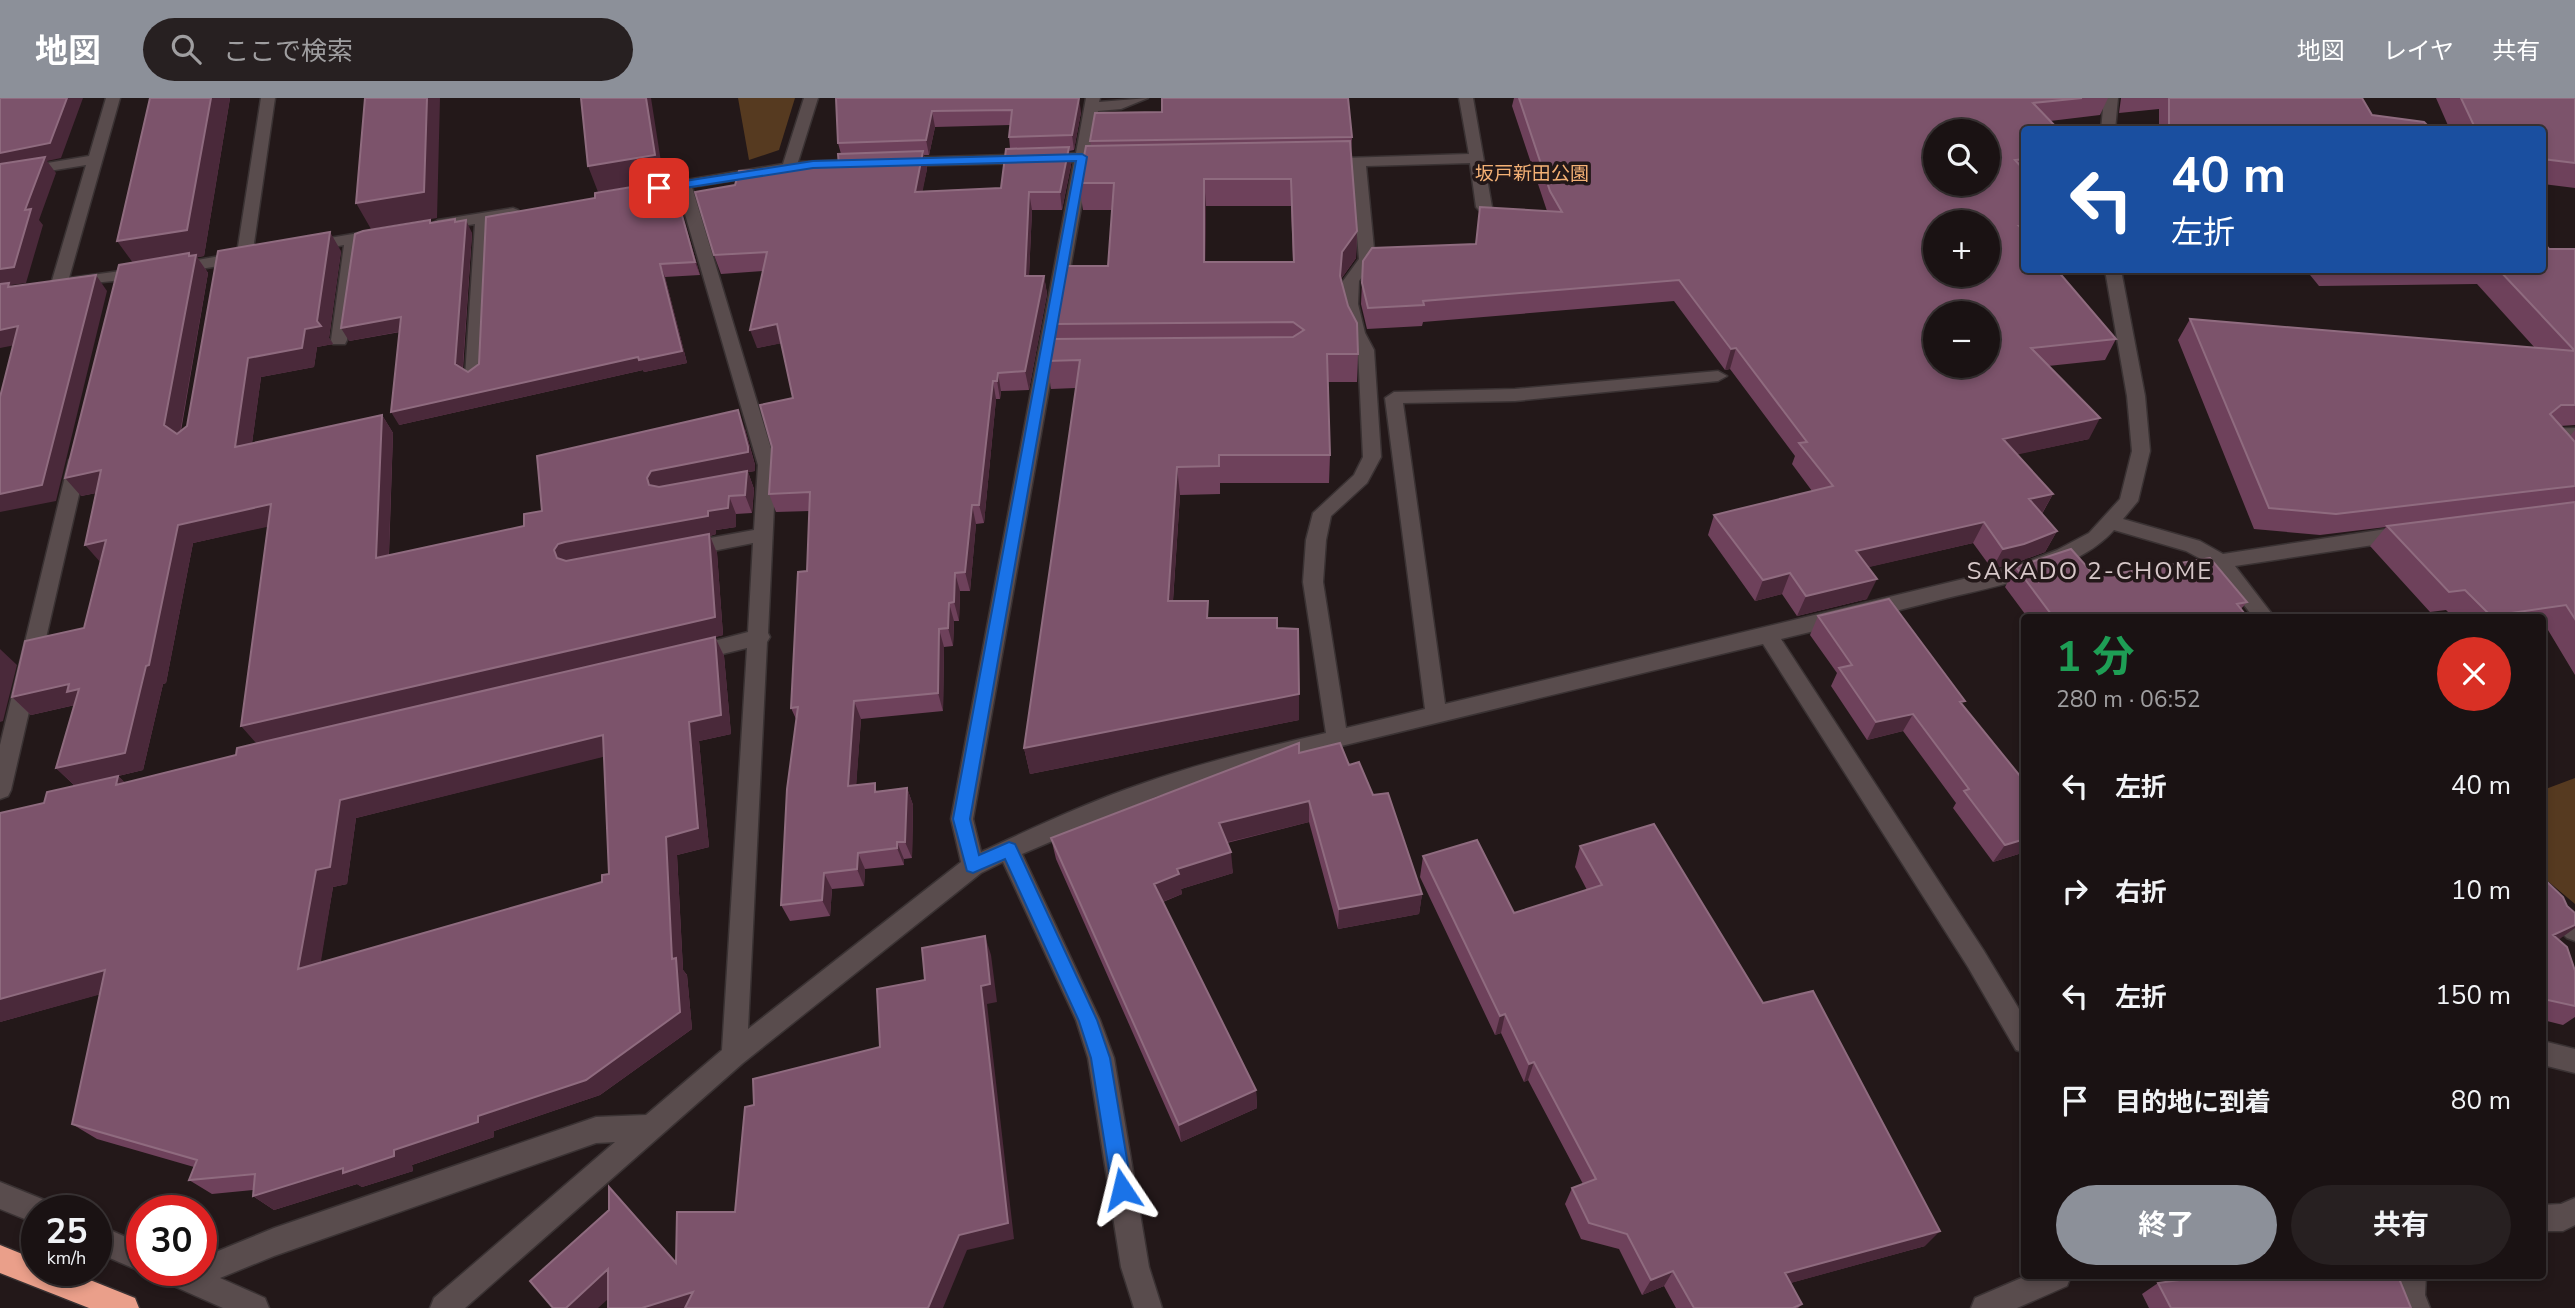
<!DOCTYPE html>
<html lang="ja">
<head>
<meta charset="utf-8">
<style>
	:root { --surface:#1a1213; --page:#272021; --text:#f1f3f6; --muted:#9f9ea0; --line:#383233; --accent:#8c9099 }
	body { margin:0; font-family:"Nunito Sans","Noto Sans JP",sans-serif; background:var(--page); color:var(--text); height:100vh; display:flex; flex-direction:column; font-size:26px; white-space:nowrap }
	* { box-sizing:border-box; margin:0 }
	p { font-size:23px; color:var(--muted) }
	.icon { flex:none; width:38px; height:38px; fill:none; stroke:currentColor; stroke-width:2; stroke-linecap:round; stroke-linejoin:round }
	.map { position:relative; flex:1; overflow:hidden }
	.sheet { position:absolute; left:2021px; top:516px; width:525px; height:665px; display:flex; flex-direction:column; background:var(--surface); border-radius:7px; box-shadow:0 4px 10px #0003,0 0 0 2px var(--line) }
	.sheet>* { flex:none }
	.banner { position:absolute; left:2021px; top:28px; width:525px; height:147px; border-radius:7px; box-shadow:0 4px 10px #0003,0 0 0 2px var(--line); background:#1a4fa0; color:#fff; overflow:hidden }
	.fabs { position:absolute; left:1923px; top:21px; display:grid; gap:14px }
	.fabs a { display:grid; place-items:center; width:77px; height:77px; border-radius:50%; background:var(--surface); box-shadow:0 4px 10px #0003,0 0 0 2px var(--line); font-size:35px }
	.speed { position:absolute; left:21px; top:1097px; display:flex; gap:14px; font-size:35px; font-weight:700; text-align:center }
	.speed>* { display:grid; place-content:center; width:91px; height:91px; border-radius:50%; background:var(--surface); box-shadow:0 4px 10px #0003,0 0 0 2px var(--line); line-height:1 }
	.speed small { font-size:18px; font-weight:400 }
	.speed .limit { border:10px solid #d22; background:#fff; color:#111 }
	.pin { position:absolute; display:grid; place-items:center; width:60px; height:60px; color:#fff; margin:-30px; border-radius:14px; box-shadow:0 4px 10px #0006 }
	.me { position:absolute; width:77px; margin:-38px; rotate:350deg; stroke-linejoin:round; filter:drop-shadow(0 0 5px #0008) }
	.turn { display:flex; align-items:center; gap:24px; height:147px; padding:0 35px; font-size:32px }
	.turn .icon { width:91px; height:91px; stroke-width:2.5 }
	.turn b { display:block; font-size:49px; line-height:60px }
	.round { display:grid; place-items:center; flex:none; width:74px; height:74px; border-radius:37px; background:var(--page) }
	.head { display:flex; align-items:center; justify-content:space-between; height:119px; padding:0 35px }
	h1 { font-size:42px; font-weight:700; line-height:52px; color:#1e9e55 }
	.button { display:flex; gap:14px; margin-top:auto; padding:14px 35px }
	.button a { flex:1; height:80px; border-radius:42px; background:var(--accent); color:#fff; font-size:28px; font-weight:700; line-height:80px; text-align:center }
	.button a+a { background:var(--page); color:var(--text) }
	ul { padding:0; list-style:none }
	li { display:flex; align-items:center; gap:21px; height:105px; padding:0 35px }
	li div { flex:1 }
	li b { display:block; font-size:26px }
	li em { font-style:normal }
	header { display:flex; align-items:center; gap:42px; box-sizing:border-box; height:98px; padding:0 35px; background:var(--accent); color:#fff }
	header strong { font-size:33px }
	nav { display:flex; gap:38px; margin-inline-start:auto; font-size:24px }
	.search { width:490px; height:63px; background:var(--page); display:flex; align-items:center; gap:18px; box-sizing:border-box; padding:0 24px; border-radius:38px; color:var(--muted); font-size:26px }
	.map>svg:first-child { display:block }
</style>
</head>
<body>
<header>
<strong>地図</strong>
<div class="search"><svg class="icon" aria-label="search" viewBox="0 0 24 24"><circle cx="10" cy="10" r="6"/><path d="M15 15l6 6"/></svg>ここで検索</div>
<nav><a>地図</a><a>レイヤ</a><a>共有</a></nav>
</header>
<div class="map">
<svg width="2575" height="1210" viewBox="0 0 2575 1210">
	<rect width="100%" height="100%" fill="#231819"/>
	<path fill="#563a20" d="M738 0H795L779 52 749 62Z
		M2575 680V806L2543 779V692Z"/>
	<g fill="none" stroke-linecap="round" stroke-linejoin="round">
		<g stroke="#3a3233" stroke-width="3">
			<path id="minor" d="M106 0H120L69 180 143 170 151 175 143 180 53 189 51 186 86 67 0 81V73L89 58Z
				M261 0H275L252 159 244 164 175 175 169 173 167 170 169 167 237 155Z
				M804 0H818L798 64 866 61 871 62 873 65 871 68 789 73 692 89 776 367 768 535 770 539 767 544 748 931 961 764 951 721 1074 64 898 68 891 64 898 60 1076 55 1086 0H1100L1099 4 1148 0 1121 11 1098 13 973 721 981 754C1035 729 1088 704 1144 685 1204 664 1264 649 1326 635L1303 484 1306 442 1313 415 1354 377 1363 359 1358 252 1349 235 1342 206 1343 183 1359 161 1351 68 1339 67 1337 64 1344 60 1469 56 1459 0H1473L1492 109 1489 112H1479L1476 109 1470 65 1366 68 1375 161 1359 183 1358 206 1365 235 1374 252 1381 359 1367 385 1331 418 1326 442 1323 484 1346 630 1425 611 1385 300 1394 294 1515 291 1718 273 1727 278 1718 283 1515 303 1403 305 1445 606 2013 469 2057 452 2089 435 2120 401 2132 353 2127 298 2105 172H2121L2145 298 2150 353 2138 403 2123 421 2200 443 2223 456 2406 428 2413 430 2415 435 2413 440 2406 442 2235 468 2275 520H2254L2214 468 2186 453 2114 432C2077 474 1996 488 1943 501 1889 515 1835 528 1781 541L1984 853 2025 921V955L2016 952 1968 869 1763 546 1234 674 1155 699 1022 756 1100 922 1114 960 1149 1169 1162 1210H1134L1121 1169 1088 960 1076 922 1003 764 981 775 743 965 465 1210H430L434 1200 615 1044 596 1045 274 1158 220 1180 265 1200 269 1210H223L160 1182 156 1172H201V1160L274 1130 596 1019 646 1017 722 952 747 550 694 563 687 560 684 555 687 550 748 534 753 445 688 458 681 456 678 451 681 446 688 444 754 432 758 367 678 92 638 98 631 94 638 90 783 66Z
				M2104 0H2118L2115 32H2101Z
				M513 110 518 112 521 115 518 118 490 123 483 279 474 284 465 279 475 126 438 132 430 127 438 122Z
				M382 131 390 136 387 139 360 144 347 242 345 246H333L331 242 344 147 306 154 298 149 306 144Z
				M2575 330V342H2558L2575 361V378L2569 376 2534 337 2543 331Z
				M78 356 87 362 11 692 8 698 0 701V647L69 362Z
				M2543 793 2551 796 2575 818V843L2567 840 2543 818Z
				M2543 943 2575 951V975L2543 967Z
				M0 1084 47 1103 51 1113H37V1126L0 1111Z
				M2575 1100V1127L2563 1133H2543V1107L2561 1106Z
				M96 1126 142 1146V1172H145L142 1174 96 1154Z
				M2026 1178H2071L2067 1188 2017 1210H1971L1975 1200Z
				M2398 1178H2426L2425 1197 2430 1210H2402L2397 1197Z"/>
		</g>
		<g stroke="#3a3233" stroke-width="3">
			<path id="highway" d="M0 1147 37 1162V1172H65L135 1200 139 1210H89L0 1175Z"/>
		</g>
		<use href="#minor" fill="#594c4d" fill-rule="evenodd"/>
		<use href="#highway" fill="#ea9f8a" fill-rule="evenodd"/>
	</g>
	<path fill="#6e415b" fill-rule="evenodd" d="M150 0H230L204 158 197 159 208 175 181 333 187 328 341 153 329 240 333 246 317 249 314 269 261 279 252 345 382 317 393 335 389 457 524 428 542 413 745 331 755 367V373L748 374 754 391 752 415 736 416V429L716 432V436L710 438 717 455 723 537 715 539 724 558 731 636 699 643 709 749 677 757 683 872 687 877 692 931 600 997 494 1033V1039L412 1067 413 1073 362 1089 357 1086 274 1112 253 1098V1092L212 1096 189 1082 194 1069 97 1041 72 1026 100 896 0 924 44 705 75 688 56 670 75 607 31 617 12 599 84 530 100 464 96 395 81 398 133 164ZM268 428 257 645 236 657 125 685 118 678 143 672 163 586 166 585 193 445ZM604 658 609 776 602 784 320 865 333 789 347 786 356 720Z
		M836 0 1081 14 1074 52 1069 53 1071 67 1062 112H1032L1029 178H1044L1047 196 1029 292 1001 293 1000 301H996L984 425 976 426 970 493H960L959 523H954L953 548 944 549 943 613 861 621 856 687 878 693 907 690 913 707 912 760 904 761V767L865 771 864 788 832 791 830 818 790 823 781 807 796 621 791 610 807 473 810 413 776 414 769 396 793 300 781 245 757 250 763 173 721 176 714 157 839 68 841 56 838 45ZM1010 27 1009 39 1010 50 1001 90 922 93 927 71 924 57H929L935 29Z
		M1514 0H2108L2100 17 2050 23 2025 32V172L2116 241 2105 262 2048 268 2089 341 2017 356 2053 396 2042 416 2057 433 2045 454 2012 466 1992 471 1973 445 1868 469 1867 501 1797 518 1782 496 1755 503 1708 437 1714 417 1812 393 1792 366 1795 358 1730 271 1725 272 1674 203 1423 224 1422 228 1367 231 1361 206 1363 163 1476 146 1480 109 1547 113 1512 8Z
		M2121 0H2362L2372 17 2432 32H2159V11L2119 15Z
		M2436 0H2575V90L2543 86V32H2450Z
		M1352 39 1351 56 1357 133 1356 160 1341 181 1358 256 1357 284H1327L1330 357 1329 385H1220V396L1180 397 1173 503 1209 520 1277 530 1299 622 1030 676 1024 650 1076 290 1051 291 1047 263 1056 241 1054 226 1108 168 1112 112H1083L1079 85 1091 48 1090 43ZM1206 108H1291L1293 164H1205Z
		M662 84 664 90 672 101V104L682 116 700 177 665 179 687 265 644 274 643 272 399 327 400 234 349 243 430 122 432 125 456 124 472 135 463 271 468 274 479 266 595 100Z
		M2549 151H2575V327L2560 328 2570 338 2575 332V577L2545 527H2543V520H2454L2446 512 2430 514 2370 448 2386 429 2320 437 2254 431 2178 242 2190 221 2535 250 2477 186 2319 188 2306 172H2543Z
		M2016 469 2247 504 2241 511 2248 520H2028L2005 489Z
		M1818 518 1962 607 2025 754 1993 764 1953 710 1956 705 1903 633 1867 642 1831 588 1837 575 1810 537Z
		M1299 655 1349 667 1422 796 1419 816 1338 831 1309 724 1227 745 1233 775 1181 791 1182 796 1163 804 1256 992 1257 1010 1181 1044 1056 761 1051 740Z
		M1580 748 1763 905 1925 1148 1790 1185 1802 1206 1798 1210H1676L1664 1188 1642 1197 1619 1151 1581 1141 1565 1106 1572 1090 1583 1086 1528 982 1524 984 1501 935 1495 937 1420 779 1423 758 1514 815 1587 792 1575 769Z
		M2543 780 2561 840 2558 841 2575 873V919L2563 927 2543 922Z
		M2158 1185 2411 1210H2149L2142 1196Z"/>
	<path fill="#4a293a" d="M67 0H83L61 60 47 63 56 75 39 122 43 127 26 185 11 187 21 201 0 189V55Z
		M211 0H230L204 158 197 159 208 175 178 346 164 327 136 169 117 143Z
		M427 0H440L437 120 371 131 356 105Z
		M646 0H651L664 83 598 94 588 68Z
		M1079 0 1081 14 1074 52 1072 37Z
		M932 13 935 29 929 57 926 42Z
		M1069 49 1071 67 1062 112 1060 94Z
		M923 53 927 71 919 112 915 94Z
		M1204 81 1206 108 1205 192 1204 164Z
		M1029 94 1032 112 1028 197 1025 178Z
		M678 103 682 116 700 177 695 164Z
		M466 122 472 135 462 279 455 266Z
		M1357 133 1356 160 1341 181 1339 206 1342 154Z
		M330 134 341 153 329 240 333 246 317 249 314 269 261 279 249 367 235 349 248 260 317 223Z
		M660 166 665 179 687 265 644 274 643 272 399 327 391 314 638 259Z
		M96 177 107 193 56 403 0 414V396Z
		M1044 178 1047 196 1029 292 1025 273Z
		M401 219 409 232 349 243 341 230Z
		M777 226 783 245 757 250 750 232Z
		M18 228 31 244 0 250V232Z
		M1736 250 1730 271 1725 272 1731 251Z
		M998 275 1001 293 1000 301 997 283Z
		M993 283 996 301 984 425 979 407Z
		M738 312 745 331 755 367V373L748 374 754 391 752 415 745 397 660 391 649 387 647 380 651 373Z
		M382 317 393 335 388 478 376 460Z
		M2100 320 2089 341 1992 362 2003 341Z
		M1177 369 1180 397 1171 530 1168 503Z
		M101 372 117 391 81 398 65 380Z
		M2053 396 2041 417 2029 401Z
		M729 398 736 416V429L716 432V436L710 438 717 455 723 537 715 539 724 558 731 636 699 643 709 749 677 757 683 872 687 877 692 931 600 997 494 1033V1039L412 1067 413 1073 362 1089 357 1086 274 1112 253 1098 394 1052 478 1018 672 861 666 739 689 624 257 646 241 628 568 464 557 460 554 452 558 446 708 413Z
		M271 406 285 425 193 445 166 585 163 586 143 672 118 678 138 696 75 688 56 670 178 427Z
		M972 407 976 426 970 493 965 474Z
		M1984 424 1973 445 1848 474 1856 453Z
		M2057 433 2045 454 2012 466 1992 471 2003 451Z
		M106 442 101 465 85 447Z
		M955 475 960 493 959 523 954 504Z
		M1790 475 1782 496 1755 503 1763 482Z
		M1877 481 1867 501 1797 518 1806 498Z
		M949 505 954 523 953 548 948 530Z
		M939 531 944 549 943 613 938 595Z
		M0 551 17 567 3 623 0 624Z
		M69 586 79 591V606L31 617 12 599Z
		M1299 596V622L1030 676 1024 650Z
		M854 603 861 621 855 705 848 688Z
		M1913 616 1903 633 1867 642 1876 624Z
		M603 637 615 656 356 720 347 786 333 789 317 888 298 871 316 772 340 702Z
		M907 690 913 707 912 760 905 744Z
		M1309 703V724L1220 746 1219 725Z
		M2025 741V754L1993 764 2005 747Z
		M897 744 904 761V767L897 750Z
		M1231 754 1233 775 1181 791 1182 796 1157 806 1154 786 1177 771Z
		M858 755 865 771 864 788 857 771Z
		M824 775 832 791 830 818 822 802Z
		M1422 796 1419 816 1338 831 1339 811Z
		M2575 827V830L2561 840 2543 848 2553 837Z
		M985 838 991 857 997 904 987 906 1014 1141 967 1152 943 1210H928L981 888Z
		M105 872 127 889 0 924V901Z
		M1505 916 1501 935 1495 937 1500 918Z
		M1534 964 1528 982 1524 984 1529 966Z
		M1256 992 1257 1010 1181 1044 1179 1027Z
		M609 1089 624 1105 691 1180 676 1165Z
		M1940 1133 1925 1148 1773 1190 1785 1175Z
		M608 1171 625 1186 598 1210H566Z
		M1673 1173 1664 1188 1642 1197 1651 1182Z
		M693 1194 702 1210H642Z"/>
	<path fill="#7c536b" stroke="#8f6b7f" stroke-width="2" fill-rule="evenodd" d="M0 0H67L50 45 0 55Z
		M150 0H211L187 132 117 143Z
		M365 0H427L424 94 356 105Z
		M581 0H646L655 57 588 68Z
		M836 0H1079L1072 37 1009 39 1012 12 932 13 926 42 838 45Z
		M1162 0H1348L1352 39 1090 43 1095 15 1162 14Z
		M1519 0H2082L2033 5 2059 32H2025V61L2015 62 2025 73V128H2019L2025 134V172H2057L2116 241 2031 250 2100 320 2003 341 2053 396 2029 401 2057 433 2024 446 2003 451 1984 424 1856 453 1877 481 1806 498 1790 475 1763 482 1714 417 1833 388 1799 345 1807 344 1736 250 1731 251 1679 182 1423 203 1424 207 1368 210 1362 185 1363 163 1372 150 1476 146 1480 109 1562 114 1550 93ZM1936 33H1988V86H1936ZM1936 124H1988V177H1936ZM1936 215H1988V268H1936Z
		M2169 0H2362L2372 17 2424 24 2432 32H2169Z
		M2461 0H2575V65L2543 61V32H2476Z
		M1350 43 1357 133 1342 154 1340 178 1348 208 1357 225 1358 256H1327L1330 357H1219V368L1177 369 1168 503H1208L1207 520H1277V530L1298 531 1299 596 1024 650 1080 262 1047 263 1051 241 1293 239 1304 232 1293 224 1054 226 1064 168H1108L1114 85H1079L1086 48ZM1204 81H1291L1294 164H1204Z
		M1069 49 1060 94H1029L1025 178H1044L1025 273 998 275 997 283H993L979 407H972L965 474 955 475 954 504 949 505 948 530 939 531 938 595 854 603 848 688 875 685V694L907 690 905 744H897V750L858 755 857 771 824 775 822 802 781 807 787 691 798 609 791 610 798 474 807 473 810 394 769 396 772 349 760 307 793 300 777 226 750 232 767 154 714 157 695 94 735 87 739 73 839 68 838 56 923 53 915 94 1001 90 1006 51Z
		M45 59 25 112 31 111 14 169 0 171V66Z
		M662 84 663 90 667 89 670 105 678 103 695 164 660 166 682 253 639 262 638 259 391 314 401 219 341 230 355 136 363 133 430 122V125L455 121V124L466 122 455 266 468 274 479 266 486 119 595 100V95Z
		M330 134 317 223 321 228 305 231 302 250 248 260 235 349 382 317 376 460 524 428V416L542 413 537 358 738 312 748 349V354L651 373 647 380 649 387 659 389 747 373 745 397 729 398 728 410 708 413V418L565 444 558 446 554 452 557 460 566 463 709 436 715 519 241 628 271 406 178 427 149 567 146 568 125 655 56 670 79 591 67 594 69 586 12 599 25 543 84 530 106 442 85 447 101 372 65 380 119 167 189 155V158L196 157 164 327 177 336 187 328 218 153Z
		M2543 144 2549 151H2575V307H2561L2550 316 2575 344V388L2336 416 2269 410 2190 221 2575 253 2499 172H2543Z
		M96 177 42 387 0 396V299L18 228 0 232V186L9 185 8 189Z
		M2575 404V521L2566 507 2491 518 2465 492 2449 494 2387 428Z
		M2071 451 2096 479 2210 460 2247 504 2237 506 2248 520H2054L2016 469Z
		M1889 501 1965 603 1960 604 2025 684V741L2005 747 1964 693 1969 691 1913 616 1876 624 1839 570 1852 567 1818 518Z
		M715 539 721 617 689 624 698 730 666 739 672 861 676 860 680 914 586 982 478 1018V1024L394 1052V1058L343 1075V1070L253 1098 255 1076 189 1082 197 1062 72 1026 105 872 0 901V715L44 705 47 694 118 678 116 687 236 657 237 650ZM603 637 609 776 602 777V784L298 871 316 772 330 769 340 702Z
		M1299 645V655L1340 645 1349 667 1359 664 1373 697 1388 695 1422 796 1339 811 1309 703 1219 725 1231 754 1177 771 1179 776 1154 786 1256 992 1179 1027 1051 740Z
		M1654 726 1763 905 1813 893 1940 1133 1785 1175 1802 1206 1793 1210H1694L1673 1173 1651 1182 1627 1136 1589 1125 1572 1090 1596 1081 1534 964 1529 966 1505 916 1500 918 1423 758 1477 742 1514 815 1602 787 1580 748Z
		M2543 780 2563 799 2567 808 2575 815V827L2553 837 2567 849 2575 873V908L2543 901Z
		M985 838 990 886 981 888 1008 1125 959 1137 928 1210H685L693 1194 642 1210H608V1171L566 1210H553L530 1183 609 1112V1089L676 1165 677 1114H735L745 1009 754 1007 753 981 880 949 877 891 925 882 922 850Z
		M2208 1178H2398L2411 1210H2171L2158 1185Z"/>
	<path fill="#1a73e8" stroke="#114b97" stroke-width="2" d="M1082 56 1087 59 970 721 979 757 1009 744 1015 746 1097 922 1110 960 1132 1091 1129 1098 1122 1101 1115 1098 1112 1091 1091 960 1079 923 1005 761 973 775 967 773 953 721 1076 63 813 70 659 94 653 90 659 87 813 63Z"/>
	<g text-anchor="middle" stroke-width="7" stroke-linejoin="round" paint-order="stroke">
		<g font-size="19" fill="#f4b175" stroke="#231819">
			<text x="1532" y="82">坂戸新田公園</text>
		</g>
		<g font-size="24" letter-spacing="2" fill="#d7c8c9" stroke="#231819">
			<text x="2090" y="481">SAKADO 2-CHOME</text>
		</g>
	</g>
</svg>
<div class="fabs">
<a><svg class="icon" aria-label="search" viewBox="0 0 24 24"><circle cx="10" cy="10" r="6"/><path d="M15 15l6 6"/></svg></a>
<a>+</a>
<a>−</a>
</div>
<div class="speed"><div>25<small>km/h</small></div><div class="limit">30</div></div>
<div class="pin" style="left:659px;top:90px;background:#d93025"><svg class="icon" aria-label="arrive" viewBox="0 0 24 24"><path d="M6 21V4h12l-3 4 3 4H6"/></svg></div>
<svg class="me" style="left:1122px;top:1091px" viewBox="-20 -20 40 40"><path d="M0-17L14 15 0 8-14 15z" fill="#1a73e8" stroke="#fff" stroke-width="4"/></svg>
<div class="banner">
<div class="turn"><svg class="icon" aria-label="left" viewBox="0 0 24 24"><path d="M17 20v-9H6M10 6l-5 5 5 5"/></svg><div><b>40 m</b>左折</div></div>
</div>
<section class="sheet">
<div class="head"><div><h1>1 分</h1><p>280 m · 06:52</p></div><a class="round" style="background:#d93025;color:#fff"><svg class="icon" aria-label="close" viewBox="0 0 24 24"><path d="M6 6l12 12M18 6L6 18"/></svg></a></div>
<ul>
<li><svg class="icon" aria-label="left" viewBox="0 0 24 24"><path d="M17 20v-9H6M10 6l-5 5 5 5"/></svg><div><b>左折</b></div><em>40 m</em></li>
<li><svg class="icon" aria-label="right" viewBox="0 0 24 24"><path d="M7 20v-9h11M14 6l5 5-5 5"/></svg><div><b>右折</b></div><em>10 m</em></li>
<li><svg class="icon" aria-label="left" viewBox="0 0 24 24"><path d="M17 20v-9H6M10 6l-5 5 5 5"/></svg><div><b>左折</b></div><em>150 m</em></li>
<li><svg class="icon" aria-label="arrive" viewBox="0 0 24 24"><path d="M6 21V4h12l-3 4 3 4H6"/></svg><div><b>目的地に到着</b></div><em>80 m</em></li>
</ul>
<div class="button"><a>終了</a><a>共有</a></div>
</section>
</div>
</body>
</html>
